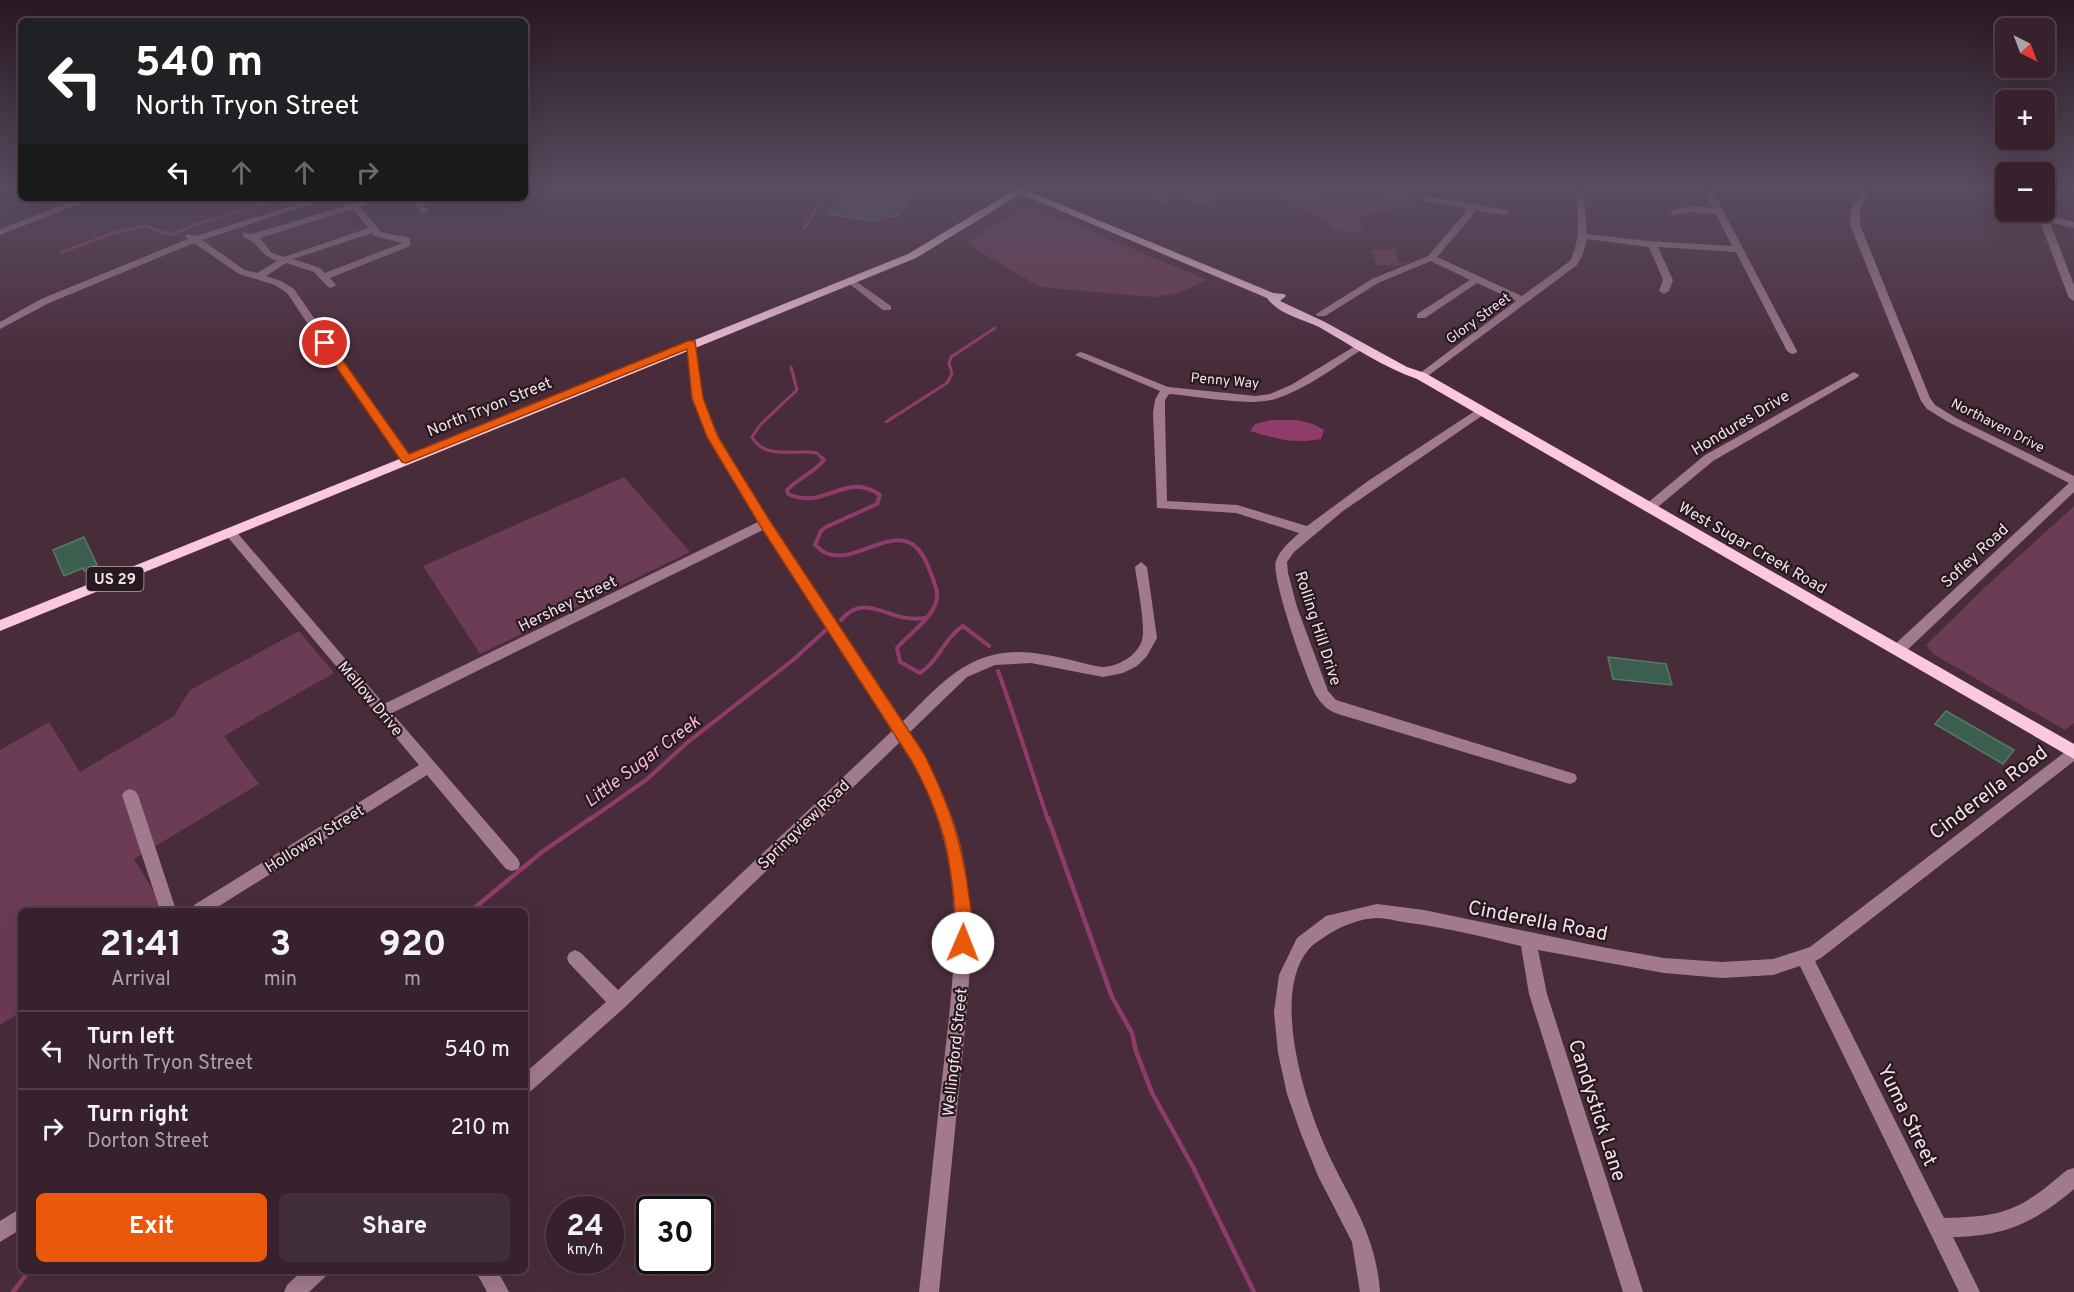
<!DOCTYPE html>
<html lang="en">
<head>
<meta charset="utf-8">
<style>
	:root { --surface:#37212c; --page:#422e38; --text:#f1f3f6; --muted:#aaa3a9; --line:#513e48; --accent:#ea580c }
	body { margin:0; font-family:Overpass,sans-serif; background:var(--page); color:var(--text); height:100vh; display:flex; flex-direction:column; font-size:22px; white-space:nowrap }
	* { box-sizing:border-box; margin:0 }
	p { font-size:20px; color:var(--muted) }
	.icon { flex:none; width:33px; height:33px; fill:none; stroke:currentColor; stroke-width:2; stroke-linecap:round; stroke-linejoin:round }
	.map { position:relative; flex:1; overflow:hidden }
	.drawer { position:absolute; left:18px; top:908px; width:510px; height:366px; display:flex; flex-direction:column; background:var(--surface); border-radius:9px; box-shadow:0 6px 24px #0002,0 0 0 2px var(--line) }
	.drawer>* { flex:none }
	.guide { position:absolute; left:18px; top:18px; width:510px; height:183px; border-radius:9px; box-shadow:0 6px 24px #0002,0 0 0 2px var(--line); background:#202124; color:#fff; overflow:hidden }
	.needle { width:39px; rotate:138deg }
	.tools { position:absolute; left:1995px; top:18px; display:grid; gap:12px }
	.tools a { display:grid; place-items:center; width:60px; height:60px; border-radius:9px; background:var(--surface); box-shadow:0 6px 24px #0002,0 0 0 2px var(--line); font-size:30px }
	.speed { position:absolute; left:546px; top:1196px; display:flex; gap:12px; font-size:30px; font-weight:700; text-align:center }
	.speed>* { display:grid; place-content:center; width:78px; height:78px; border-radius:50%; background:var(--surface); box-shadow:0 6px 24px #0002,0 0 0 2px var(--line); line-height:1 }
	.speed small { font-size:15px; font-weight:400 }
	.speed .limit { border:3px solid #111; border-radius:9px; background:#fff; color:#111 }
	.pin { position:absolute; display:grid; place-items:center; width:51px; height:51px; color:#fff; margin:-26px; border:3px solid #fff; border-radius:50%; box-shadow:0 2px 6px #0007 }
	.me { position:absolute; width:66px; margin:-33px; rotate:1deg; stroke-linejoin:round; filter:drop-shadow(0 0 4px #0008) }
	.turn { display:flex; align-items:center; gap:21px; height:126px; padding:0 18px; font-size:27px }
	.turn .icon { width:78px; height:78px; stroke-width:2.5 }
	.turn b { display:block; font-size:42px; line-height:51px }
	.lanes { display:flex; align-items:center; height:57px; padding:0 18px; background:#0003; justify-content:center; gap:30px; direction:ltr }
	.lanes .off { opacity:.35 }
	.eta { display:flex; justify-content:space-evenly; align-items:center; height:102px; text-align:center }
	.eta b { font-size:36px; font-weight:700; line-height:42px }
	.button { display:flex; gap:12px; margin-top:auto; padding:12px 18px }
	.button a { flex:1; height:69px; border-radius:9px; background:var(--accent); color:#fff; font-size:24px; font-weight:700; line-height:69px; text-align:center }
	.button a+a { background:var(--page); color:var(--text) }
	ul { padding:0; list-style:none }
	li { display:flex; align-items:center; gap:18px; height:78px; padding:0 18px; border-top:2px solid var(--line) }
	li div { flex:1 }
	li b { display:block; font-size:22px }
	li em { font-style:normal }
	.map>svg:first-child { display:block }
</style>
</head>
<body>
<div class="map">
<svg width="2074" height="1292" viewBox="0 0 2074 1292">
	<rect width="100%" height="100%" fill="#492c3a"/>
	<path fill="#6c3b54" d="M1235 186H1303L1329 195 1359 200 1381 199 1390 186H1410L1412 205 1358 216 1363 227 1360 231 1346 233 1332 228 1327 220 1310 211 1284 202 1268 192Z
		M1034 209 1042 211 1207 280 1178 293 1154 297 1040 287 965 243 1019 211Z
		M1394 249 1399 262H1409L1398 266 1377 265 1371 250Z
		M624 477 690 552 480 654 423 566Z
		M2074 506V723L2065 730 1933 654 1926 645 1983 589Z
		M299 631 334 673 224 736 259 784 134 859 165 910H21V1012L0 1025V750L49 722 80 772 174 716 190 690Z"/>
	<path fill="#903c6a" d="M1272 420H1297L1313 424 1324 430 1321 439C1293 444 1277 439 1250 431L1255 424Z"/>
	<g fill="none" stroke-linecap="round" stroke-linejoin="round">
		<path stroke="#903c6a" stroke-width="3" d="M804 229 818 205 836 186
			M62 252 116 232 145 226 171 235 202 222 286 198
			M791 367 797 390 760 425 752 437C764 460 796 449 817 453L824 460
			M886 422 947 383 952 374 949 363 951 357 995 328"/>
		<path stroke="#903c6a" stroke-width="4" d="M822 458 824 460C814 473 798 478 787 490L788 494C827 511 845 470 880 495L877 504 826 527 821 531 815 545C818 547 822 552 826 553 860 568 905 508 928 566 931 574 936 585 937 593 939 615 909 633 897 648L900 662 920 673C939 661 944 638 963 626L989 646
			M841 620C866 590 890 624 924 618
			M998 671C1016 720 1031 770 1048 820
			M589 820 646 780 688 742 793 660 826 630"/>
		<path stroke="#903c6a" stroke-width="4.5" d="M1048 818 1112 997 1132 1033 1136 1051 1152 1093 1193 1167 1254 1292
			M472 910 542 852 591 818
			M13 1292 30 1270"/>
	</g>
	<path fill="#3b5e4e" stroke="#567a6a" stroke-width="1.5" d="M851 186H895L904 187 900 193 914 195 897 217 882 215 878 221 865 220 828 214Z
		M1123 186H1205L1222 192 1206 204 1175 194 1165 202Z
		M84 537 97 565 84 571 83 568 64 576 53 550Z
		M1608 657 1666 664 1672 685 1613 679Z
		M1946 711 2014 750 2003 764 1935 724Z"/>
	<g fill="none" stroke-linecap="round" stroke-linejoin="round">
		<path fill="#a27a8d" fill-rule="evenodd" d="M1575 186H1583L1587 234 1648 241 1732 246 1716 214 1688 212 1674 215 1669 212 1688 206 1713 208 1702 186H1710L1797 351 1796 353 1792 354 1787 351 1736 252 1658 247 1673 280 1669 291 1664 294 1659 291 1663 280 1649 247 1587 239 1583 254 1577 265 1425 378H1417L1416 376 1516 301 1477 283 1425 318H1417V314L1470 280 1431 261 1378 283 1325 316H1317L1316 314 1372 279 1428 256 1465 213 1466 208 1422 201 1421 199 1425 196 1508 210 1510 212 1505 215 1475 210 1472 216 1437 257 1522 296 1570 261C1582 238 1578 212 1575 186Z
			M1864 186H1872L1860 209V225L1930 398 1935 405 1956 418 2074 476V492L1903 654H1893L1891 650 1893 646 2069 483 1948 422 1927 409 1921 401 1850 225 1851 209Z
			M82 198H94L0 235V229Z
			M316 198H329L202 240 245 270 257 273 277 261C259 255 259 242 243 237V233L252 234 371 198H384L360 207 381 232 410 238V246L330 278 336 285 331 288 328 287 314 272 286 263 266 276 281 281 294 289 410 457 412 460 410 463H402L287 293 275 285 239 274 194 243 49 303 0 329V322L41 299 188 239 185 236 187 234 196 236ZM353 209 368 228 284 257 272 253 260 238ZM372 233 375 236 402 243 325 273 320 268 293 259Z
			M413 198H421L428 211 426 213H420Z
			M2045 210 2048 215 2074 222V228L2050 222 2074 285V301L2069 298 2038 217V212Z
			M850 277 891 306V310H883L847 282V278Z
			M691 341 696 344 702 398 719 437 769 521 902 722C930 695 955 664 993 655 1020 648 1049 655 1075 661 1084 663 1094 666 1102 667 1118 667 1138 655 1142 640 1146 627 1137 583 1135 567L1141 562 1147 567 1157 638 1147 656 1137 666 1123 673 1103 677 1031 663 995 665 967 677 909 733C989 853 973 944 960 1079 953 1150 946 1221 939 1292H919C927 1221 934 1150 942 1080 956 953 973 856 900 742L624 1008 531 1091 525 1094V1073L606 1002 569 963 567 958 569 953 575 950 581 953 618 990 892 731 763 530 392 713 518 859 520 864 518 869 512 871 506 869 427 775 213 910H192L194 905 419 765 226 535 224 532 226 529H234L384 704 758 522 707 437 692 398 686 344Z
			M1360 343 1365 346 1364 348C1336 366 1307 389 1275 399 1251 407 1197 396 1169 394L1165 400V413L1167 501 1237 505 1307 526 1368 481 1478 409H1486V413L1343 511 1294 552 1287 562 1288 573 1297 607 1328 691 1336 700 1575 774 1577 778 1575 782 1570 784 1338 714C1329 711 1322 705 1317 697 1307 681 1270 575 1276 561 1280 549 1291 541 1299 533L1236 513 1157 508 1153 413 1155 400 1160 391 1075 355 1080 352 1084 353 1168 387 1256 396 1270 394 1291 385Z
			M1854 372 1859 375 1858 377 1713 461 1653 511H1645L1643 508 1645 505 1705 455Z
			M2074 747V761L1821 958 1815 961 1944 1218C2006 1217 2020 1210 2067 1170L2074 1168V1189C2034 1223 2005 1236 1953 1237L1980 1292H1959L1800 966 1773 975 1722 978 1664 973 1538 950 1547 994 1643 1292H1623L1529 994 1521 946C1484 937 1447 928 1410 923 1399 922 1388 918 1378 918 1360 918 1338 927 1323 938 1319 941 1313 944 1309 949 1273 990 1301 1087 1319 1132 1342 1192 1375 1224 1380 1292H1360L1352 1242 1318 1176 1301 1134 1287 1094 1278 1053 1274 1012 1279 975 1297 938 1326 916 1377 904 1424 910 1602 947 1664 958 1722 962 1773 959 1810 947 2069 749Z
			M130 789 135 791 138 795 176 910H160L122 795 125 791Z
			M21 1208V1229L0 1242V1221Z
			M303 1270H328L325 1277 309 1292H284L287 1285Z
			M475 1270H497L509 1292H487Z"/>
		<path fill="#fbc8e0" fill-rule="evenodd" d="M1010 186H1030L1026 190 1273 293 1284 294 1286 296 1280 301 1325 322 1407 367 1425 373 2074 744V759L1417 379C1382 367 1351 345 1319 327 1302 319 1278 314 1267 298L1021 194 916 258 0 631V620L908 254 1013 191 1009 188Z"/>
	</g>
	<linearGradient id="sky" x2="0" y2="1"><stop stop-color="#281820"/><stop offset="0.51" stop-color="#594b60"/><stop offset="1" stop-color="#594b60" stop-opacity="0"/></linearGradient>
	<rect width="2074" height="367" fill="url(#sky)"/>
	<path fill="#ea580c" stroke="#983908" stroke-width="1.5" d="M325 340 329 341 409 454 688 341H695L703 398 718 437 770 521 924 754C950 806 963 845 970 903 972 917 975 935 968 948L963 951 957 948C953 940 955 931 955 921 955 902 952 881 949 862 944 827 929 793 913 763L761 527 707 437 692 398 687 349 406 463 402 462 320 343Z"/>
	<g text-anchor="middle" stroke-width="4.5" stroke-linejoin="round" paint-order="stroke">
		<g font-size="14" fill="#f3e0e8" stroke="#26191f">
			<text transform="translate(1478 318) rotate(-36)" y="5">Glory Street</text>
			<text transform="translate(1225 380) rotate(5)" y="5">Penny Way</text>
			<text transform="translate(1998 425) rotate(27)" y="5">Northaven Drive</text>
		</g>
		<rect fill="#26191f" stroke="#b6a4ac" stroke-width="1.5" x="86.5" y="567" width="57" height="24" rx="4.5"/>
		<g font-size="15" font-weight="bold" fill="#f3e0e8">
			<text x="115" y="584">US 29</text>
		</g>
		<g font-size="16" fill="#f3e0e8" stroke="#26191f">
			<text transform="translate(489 406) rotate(-22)" y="6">North Tryon Street</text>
			<text transform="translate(1740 422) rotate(-31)" y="6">Hondures Drive</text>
			<text transform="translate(1753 547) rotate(30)" y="6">West Sugar Creek Road</text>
			<text transform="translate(1974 555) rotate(-43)" y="6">Sofley Road</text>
			<text transform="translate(567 603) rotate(-26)" y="6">Hershey Street</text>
			<text transform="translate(1319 628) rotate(72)" y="6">Rolling Hill Drive</text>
			<text transform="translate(371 698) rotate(50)" y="6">Mellow Drive</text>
			<text transform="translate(803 824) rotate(-44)" y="6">Springview Road</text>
			<text transform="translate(314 838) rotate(-32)" y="6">Holloway Street</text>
			<text transform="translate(954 1052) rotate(-84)" y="6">Wellingford Street</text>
		</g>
		<g font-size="18" font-style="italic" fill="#fcb5d7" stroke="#26191f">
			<text transform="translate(642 761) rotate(-37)" y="6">Little Sugar Creek</text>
		</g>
		<g font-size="20" fill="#f3e0e8" stroke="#26191f">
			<text transform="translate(1988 792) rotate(-37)" y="7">Cinderella Road</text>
			<text transform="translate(1538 920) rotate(11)" y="7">Cinderella Road</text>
			<text transform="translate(1598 1110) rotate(72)" y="7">Candystick Lane</text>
			<text transform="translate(1908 1115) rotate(64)" y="7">Yuma Street</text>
		</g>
	</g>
</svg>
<div class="tools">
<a><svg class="needle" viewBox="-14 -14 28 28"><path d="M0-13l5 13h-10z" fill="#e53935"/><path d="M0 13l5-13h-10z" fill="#aaa3a9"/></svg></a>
<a>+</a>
<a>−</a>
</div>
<div class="speed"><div>24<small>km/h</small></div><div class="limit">30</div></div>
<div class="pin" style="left:325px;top:343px;background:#d93025"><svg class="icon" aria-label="arrive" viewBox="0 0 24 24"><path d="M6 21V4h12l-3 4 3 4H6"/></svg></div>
<svg class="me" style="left:963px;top:943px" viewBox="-20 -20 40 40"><circle r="19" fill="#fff"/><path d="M0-13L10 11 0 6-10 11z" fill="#ea580c"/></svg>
<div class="guide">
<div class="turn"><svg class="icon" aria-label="left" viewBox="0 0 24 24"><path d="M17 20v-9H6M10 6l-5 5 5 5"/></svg><div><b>540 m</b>North Tryon Street</div></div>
<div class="lanes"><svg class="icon" aria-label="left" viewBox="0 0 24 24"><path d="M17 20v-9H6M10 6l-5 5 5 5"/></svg><svg class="icon off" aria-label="ahead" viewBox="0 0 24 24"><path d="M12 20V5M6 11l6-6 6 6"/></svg><svg class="icon off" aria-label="ahead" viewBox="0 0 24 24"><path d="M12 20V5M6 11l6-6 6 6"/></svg><svg class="icon off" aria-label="right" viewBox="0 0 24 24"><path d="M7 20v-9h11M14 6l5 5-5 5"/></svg></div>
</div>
<section class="drawer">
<div class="eta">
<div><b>21:41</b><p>Arrival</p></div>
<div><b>3</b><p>min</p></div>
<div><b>920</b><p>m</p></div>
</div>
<ul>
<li><svg class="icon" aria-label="left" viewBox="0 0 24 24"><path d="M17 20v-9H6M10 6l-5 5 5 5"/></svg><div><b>Turn left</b><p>North Tryon Street</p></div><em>540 m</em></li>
<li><svg class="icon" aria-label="right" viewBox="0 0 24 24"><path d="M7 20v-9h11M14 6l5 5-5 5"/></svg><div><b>Turn right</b><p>Dorton Street</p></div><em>210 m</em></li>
</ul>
<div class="button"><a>Exit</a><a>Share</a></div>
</section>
</div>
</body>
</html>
